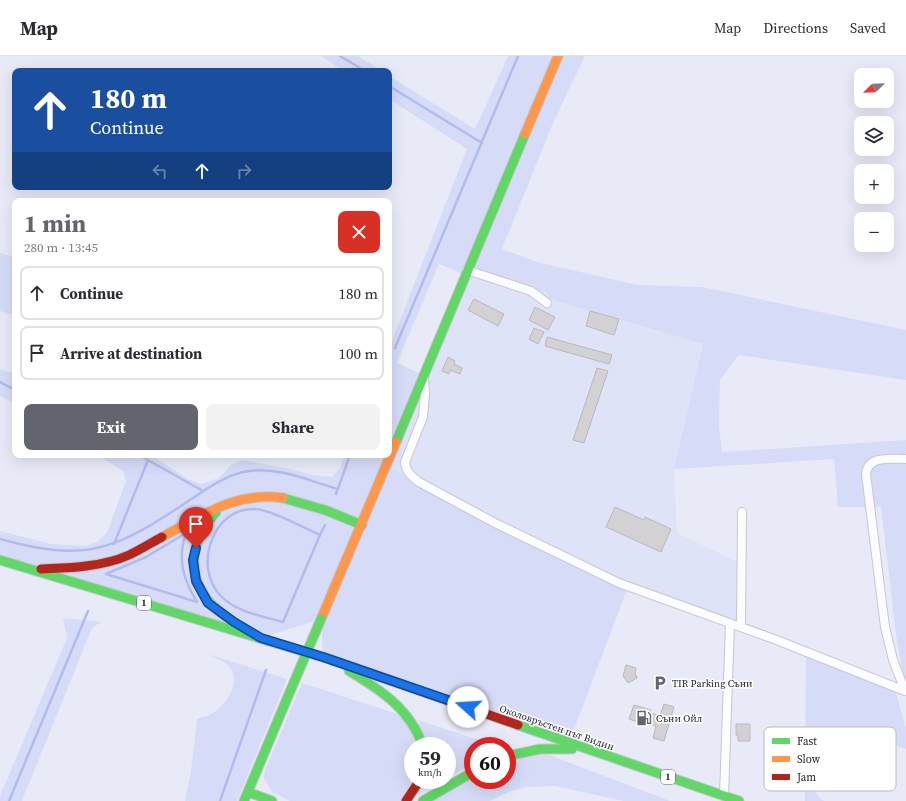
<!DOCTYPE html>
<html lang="en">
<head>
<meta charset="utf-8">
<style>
	:root { --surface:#fff; --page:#f2f2f3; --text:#2b2b33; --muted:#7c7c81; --line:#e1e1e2; --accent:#63656e }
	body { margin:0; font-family:"Source Serif 4",serif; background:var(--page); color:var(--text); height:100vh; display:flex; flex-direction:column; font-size:15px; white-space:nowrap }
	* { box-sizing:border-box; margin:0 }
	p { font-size:13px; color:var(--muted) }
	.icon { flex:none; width:22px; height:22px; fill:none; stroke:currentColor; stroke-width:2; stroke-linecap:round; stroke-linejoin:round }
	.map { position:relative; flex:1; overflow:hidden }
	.sheet { position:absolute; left:12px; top:142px; width:380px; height:260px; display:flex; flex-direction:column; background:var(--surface); border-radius:8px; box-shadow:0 4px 16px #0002 }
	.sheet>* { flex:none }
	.banner { position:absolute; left:12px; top:12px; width:380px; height:122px; border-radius:8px; box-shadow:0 4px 16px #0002; background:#1a4fa0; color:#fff; overflow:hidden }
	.needle { width:26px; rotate:247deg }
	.buttons { position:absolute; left:854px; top:12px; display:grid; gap:8px }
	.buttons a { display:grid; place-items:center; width:40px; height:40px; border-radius:8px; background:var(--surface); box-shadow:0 4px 16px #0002; font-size:20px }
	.speed { position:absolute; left:404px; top:681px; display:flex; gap:8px; font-size:20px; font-weight:700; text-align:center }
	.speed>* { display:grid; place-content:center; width:52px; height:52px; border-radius:50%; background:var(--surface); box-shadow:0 4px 16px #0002; line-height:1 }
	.speed small { font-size:10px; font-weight:400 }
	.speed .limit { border:6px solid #d22; background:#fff; color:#111 }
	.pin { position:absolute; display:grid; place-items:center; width:34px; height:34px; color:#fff; margin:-41px -17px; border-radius:50% 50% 50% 0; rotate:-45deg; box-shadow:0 0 4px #0007 }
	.pin .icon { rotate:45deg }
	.me { position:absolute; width:44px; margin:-22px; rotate:289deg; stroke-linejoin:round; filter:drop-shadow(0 0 3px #0008) }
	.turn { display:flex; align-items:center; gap:14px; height:84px; padding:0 12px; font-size:18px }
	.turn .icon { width:52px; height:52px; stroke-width:2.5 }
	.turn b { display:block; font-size:28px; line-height:34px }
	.lanes { display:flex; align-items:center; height:38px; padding:0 12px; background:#0003; justify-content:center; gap:20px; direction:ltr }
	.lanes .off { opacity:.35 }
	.round { display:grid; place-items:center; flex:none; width:42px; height:42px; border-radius:8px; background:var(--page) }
	.headline { display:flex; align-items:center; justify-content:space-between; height:68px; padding:0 12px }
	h1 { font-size:24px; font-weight:700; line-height:30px; color:var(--accent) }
	.action { display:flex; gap:8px; margin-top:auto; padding:8px 12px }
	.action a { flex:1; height:46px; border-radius:8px; background:var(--accent); color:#fff; font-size:16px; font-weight:700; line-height:46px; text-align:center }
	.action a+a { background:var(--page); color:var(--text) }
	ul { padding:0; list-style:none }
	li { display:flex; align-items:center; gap:12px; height:54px; margin:0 8px 6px; padding:0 4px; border:2px solid var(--line); border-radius:8px }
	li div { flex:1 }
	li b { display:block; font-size:15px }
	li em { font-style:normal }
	header { display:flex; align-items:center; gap:24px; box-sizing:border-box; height:56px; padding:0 20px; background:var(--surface); border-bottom:1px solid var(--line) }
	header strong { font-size:19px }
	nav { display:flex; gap:22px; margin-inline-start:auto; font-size:14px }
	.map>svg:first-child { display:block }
</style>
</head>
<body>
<header>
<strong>Map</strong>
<nav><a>Map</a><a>Directions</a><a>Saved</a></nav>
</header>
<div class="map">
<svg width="906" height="745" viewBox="0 0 906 745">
	<rect width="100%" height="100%" fill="#e8ebf7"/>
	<path fill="#dee3f8" d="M467 214 546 236 549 243 703 288 674 413 677 477 742 508 741 571 629 531 495 467 386 409Z"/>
	<path fill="#d6dcf7" d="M321 0H358L382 15H344Z
		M508 0H585L553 67 502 193 537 206 637 229 702 231 906 274V324L739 299 720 324 719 370 722 396 906 384V634L896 637 906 673V693L839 672C835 675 829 678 826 682 815 694 805 738 825 745H805L806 595 905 634 896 579 881 451H838L834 403 674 413 703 288 549 243 546 236 467 214 465 219 439 208 397 307 423 319 386 409 438 437 628 531 569 687 323 601 321 563 261 582 0 504V475L51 488 85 490 97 486 107 477 126 425 123 415 98 399H151L188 423 201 428 219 422 231 409 242 404 286 412 312 419 332 421 340 412 344 399H389V287H391L467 93 389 43V20L475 73Z
		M0 197 15 201V259L0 255Z
		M0 313 15 318V348L0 340Z
		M63 562 101 566 92 572 22 745H0V740L67 582Z
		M208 598 287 623 237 745H185L191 715 197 663C201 661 205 661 209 659 223 653 241 629 231 613 225 605 216 602 208 598Z
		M302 627 398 658 411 674 417 690H413V724L400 745H290L272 736 264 722 265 714Z
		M418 664 497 690H473V707L447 722V690H427Z
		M544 697 670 745H624L555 730 526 731 508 736 490 745H431L473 719V724H507V704Z"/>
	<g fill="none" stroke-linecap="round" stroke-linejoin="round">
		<path stroke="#b2bbed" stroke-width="2.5" d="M340 0 365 15
			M389 30 482 87
			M395 292 518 0
			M389 306 390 304
			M0 326 15 334
			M139 399 203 435
			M336 438 350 399
			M186 477C177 503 183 523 197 546L106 518 146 501Z
			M320 479C304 472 272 454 255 453 213 451 193 510 220 539 235 556 262 560 283 566L320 479 325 469
			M0 483C86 507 115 494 187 446 205 434 226 418 249 415 279 411 310 425 338 433
			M114 488 148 404
			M9 745 88 555
			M220 745 266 614"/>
	</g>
	<path fill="#d3d1d3" stroke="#bab8ba" d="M474 243 504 258 498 270 468 254Z
		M535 251 555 261 548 274 529 264Z
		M590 255 619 263 614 279 586 270Z
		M534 272 544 276 538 288 529 283Z
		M547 281 612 299 609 308 545 290Z
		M448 301 455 305 454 308 462 312 460 318 450 314 449 318 442 315Z
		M597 312 608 315 584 387 573 384Z
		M615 451 644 464 645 461 671 473 661 496 606 471Z
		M626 609 636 612 635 617 637 622 628 627 623 620Z
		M664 648 674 651 664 685 653 682 656 670 644 667 648 656 660 660Z
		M634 649 651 654 646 669 629 663Z
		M736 668H750V685H738V679H736Z"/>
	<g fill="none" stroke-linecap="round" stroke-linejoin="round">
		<g stroke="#c5c7d1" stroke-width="10">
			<path id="street" d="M467 214 531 235 547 247
				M424 321 425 338 423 361 405 406C406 416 411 420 419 426L495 467 619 527 774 583 905 635 893 604 885 571 866 418C868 399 891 403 906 403
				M741 571 742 456
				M724 740 730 567"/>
		</g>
		<g stroke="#c5c7d1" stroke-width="11">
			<path id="fast" d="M396 386 525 78
				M283 442 325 454 362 469
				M216 456C176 503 193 544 243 572
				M0 504 332 604
				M349 615C381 634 410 653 423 690
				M518 669 739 745
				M507 700 540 693H572
				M248 736 272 745
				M244 745 286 645
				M423 745 473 716"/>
		</g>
		<g stroke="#c5c7d1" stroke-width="11">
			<path id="slow" d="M525 78 558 0
				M162 481C202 460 235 435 283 442
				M321 563 396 386"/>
		</g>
		<g stroke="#c5c7d1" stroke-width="11">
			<path id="jam" d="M41 513C70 512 102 511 129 499 140 494 151 487 162 481
				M332 604 518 669
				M406 745 420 724"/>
		</g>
		<use href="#street" stroke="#fcfcfe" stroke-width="8"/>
		<use href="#fast" stroke="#63d668" stroke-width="9"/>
		<use href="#slow" stroke="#ff974d" stroke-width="9"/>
		<use href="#jam" stroke="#b3261e" stroke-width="9"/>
		<g stroke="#c5c7d1" stroke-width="11" stroke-linecap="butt">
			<path id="fast-bridge" d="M286 645 321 563"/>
		</g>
		<use href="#fast-bridge" stroke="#63d668" stroke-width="9"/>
	</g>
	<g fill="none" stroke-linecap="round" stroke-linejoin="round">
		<g stroke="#114b97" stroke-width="10">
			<path id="route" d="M196 492 193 504 196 525 208 547 234 566 261 582 323 601 468 651"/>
		</g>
		<use href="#route" stroke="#1a73e8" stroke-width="7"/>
	</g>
	<defs>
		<g id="parking-bare" transform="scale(1.2)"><path d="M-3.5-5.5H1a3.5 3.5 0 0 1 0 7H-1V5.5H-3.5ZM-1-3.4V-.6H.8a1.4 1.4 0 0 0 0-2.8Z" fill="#63656e" stroke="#fff" stroke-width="2.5" paint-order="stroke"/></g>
		<g id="fuel-bare" transform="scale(1.2)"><path d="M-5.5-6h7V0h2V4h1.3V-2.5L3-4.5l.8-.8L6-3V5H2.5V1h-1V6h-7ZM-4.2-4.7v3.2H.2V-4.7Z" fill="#63656e" stroke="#fff" stroke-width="2.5" paint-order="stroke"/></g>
	</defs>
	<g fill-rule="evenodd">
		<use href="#parking-bare" x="660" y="627"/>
		<use href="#fuel-bare" x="644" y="662"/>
	</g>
	<g text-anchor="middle" stroke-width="3" stroke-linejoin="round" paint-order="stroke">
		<g fill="#fff" stroke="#606166" stroke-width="1">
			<rect x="137" y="540" width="14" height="14" rx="3"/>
			<rect x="661" y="714" width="14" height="14" rx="3"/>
		</g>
		<g font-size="9" font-weight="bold" fill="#1c1d25">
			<text x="144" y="550">1</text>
			<text x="668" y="724">1</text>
		</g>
		<g font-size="10" fill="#1c1d25" stroke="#fff" text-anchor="start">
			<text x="672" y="631">TIR Parking Съни</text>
			<text x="656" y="666">Съни Ойл</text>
		</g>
		<g font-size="10" fill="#1c1d25" stroke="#fff">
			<text transform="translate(557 671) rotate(19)" y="4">Околовръстен път Видин</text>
		</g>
	</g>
	<rect x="764" y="671" width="132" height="64" rx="6" fill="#fff" stroke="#bbbbbe" stroke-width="1"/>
	<rect x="772" y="682" width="18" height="6" fill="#63d668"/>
	<rect x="772" y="700" width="18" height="6" fill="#ff974d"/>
	<rect x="772" y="718" width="18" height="6" fill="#b3261e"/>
	<g font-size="11" fill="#1c1d25">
		<text x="797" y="689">Fast</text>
		<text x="797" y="707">Slow</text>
		<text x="797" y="725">Jam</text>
	</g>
</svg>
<div class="buttons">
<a><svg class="needle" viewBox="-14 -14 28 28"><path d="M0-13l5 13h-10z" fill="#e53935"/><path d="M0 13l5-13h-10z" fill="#7c7c81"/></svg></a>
<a><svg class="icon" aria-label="layers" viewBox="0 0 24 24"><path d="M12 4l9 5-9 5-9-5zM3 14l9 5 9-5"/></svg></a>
<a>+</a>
<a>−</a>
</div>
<div class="speed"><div>59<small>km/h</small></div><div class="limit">60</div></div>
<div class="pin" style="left:196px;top:492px;background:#d93025"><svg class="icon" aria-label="arrive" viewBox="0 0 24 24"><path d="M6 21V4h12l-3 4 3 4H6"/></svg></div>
<svg class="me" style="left:468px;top:651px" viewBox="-20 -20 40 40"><circle r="19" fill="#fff"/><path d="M0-13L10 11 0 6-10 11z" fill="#1a73e8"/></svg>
<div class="banner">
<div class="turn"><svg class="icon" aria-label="ahead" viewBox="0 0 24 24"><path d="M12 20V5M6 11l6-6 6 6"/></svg><div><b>180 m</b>Continue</div></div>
<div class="lanes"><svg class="icon off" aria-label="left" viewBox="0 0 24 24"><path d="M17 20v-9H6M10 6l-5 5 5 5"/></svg><svg class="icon" aria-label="ahead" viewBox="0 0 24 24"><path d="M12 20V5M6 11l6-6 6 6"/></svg><svg class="icon off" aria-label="right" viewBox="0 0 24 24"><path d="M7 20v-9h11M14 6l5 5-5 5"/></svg></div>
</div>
<section class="sheet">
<div class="headline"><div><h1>1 min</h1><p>280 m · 13:45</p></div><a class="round" style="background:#d93025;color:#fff"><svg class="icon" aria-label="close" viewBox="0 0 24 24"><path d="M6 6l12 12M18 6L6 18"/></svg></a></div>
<ul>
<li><svg class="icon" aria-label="ahead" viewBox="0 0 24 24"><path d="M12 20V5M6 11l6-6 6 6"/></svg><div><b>Continue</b></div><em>180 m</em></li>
<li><svg class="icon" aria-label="arrive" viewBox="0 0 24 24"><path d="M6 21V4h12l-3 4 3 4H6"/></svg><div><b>Arrive at destination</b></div><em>100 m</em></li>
</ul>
<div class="action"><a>Exit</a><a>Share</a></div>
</section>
</div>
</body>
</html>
